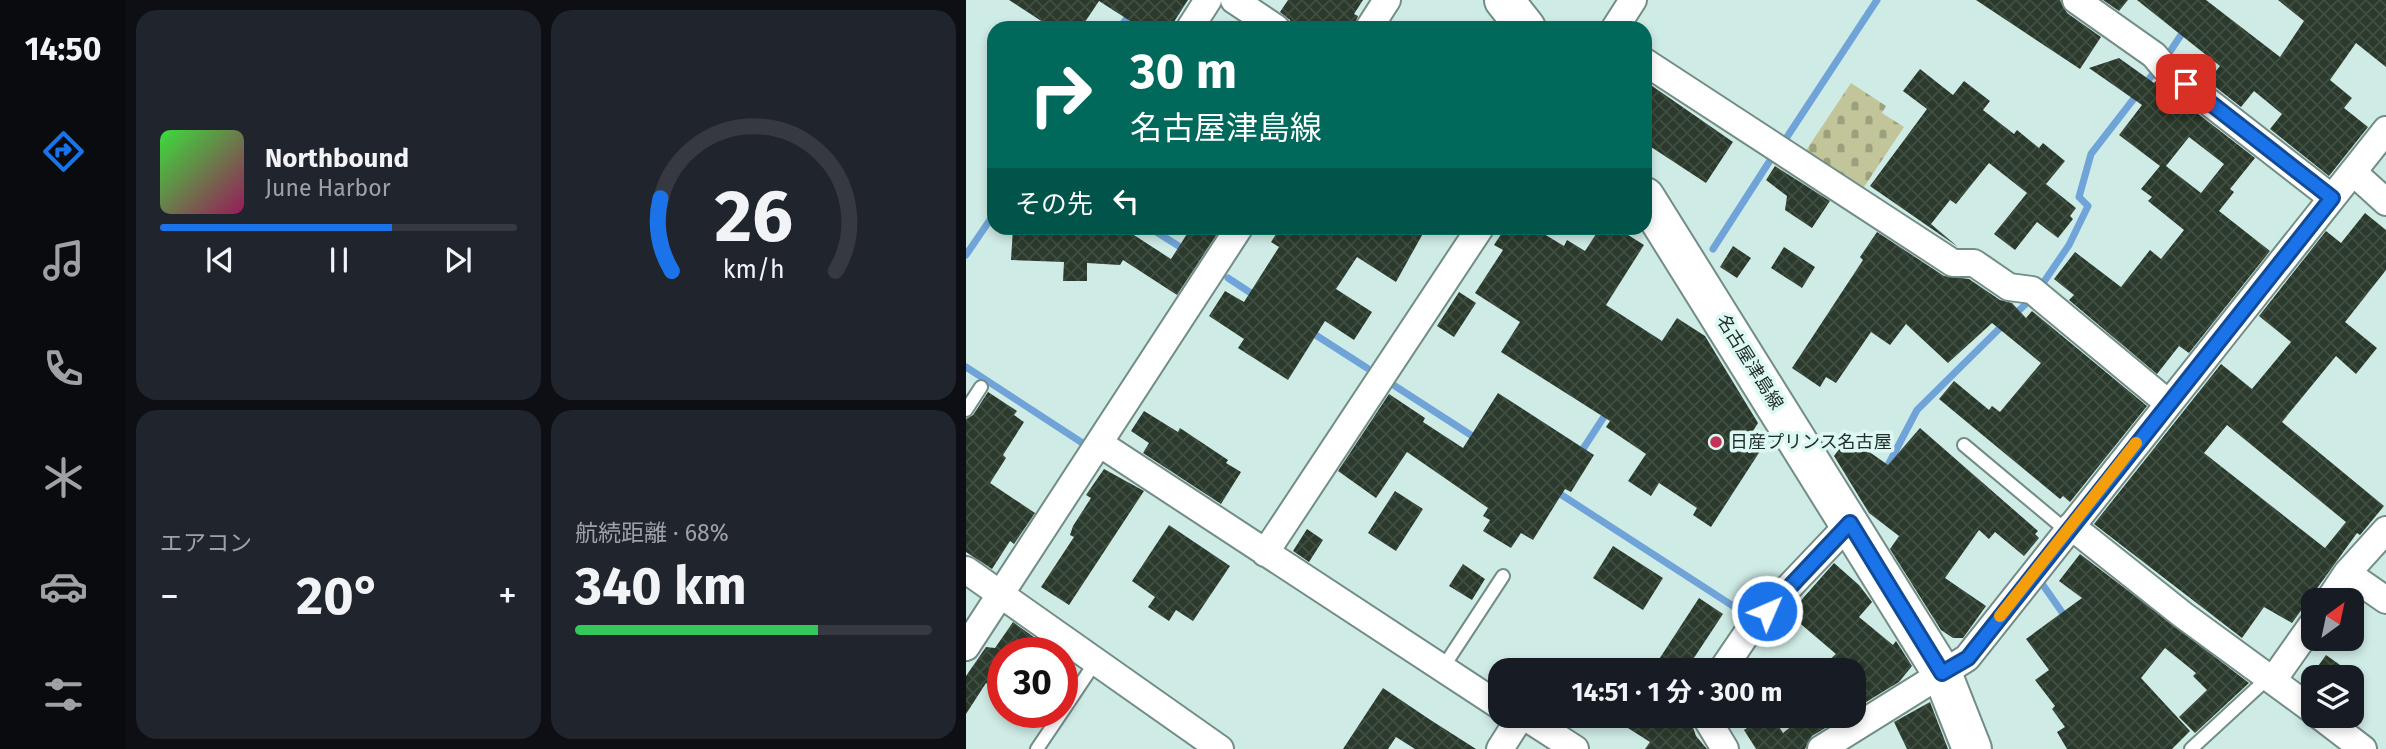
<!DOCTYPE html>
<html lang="ja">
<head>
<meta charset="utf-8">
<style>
	body { margin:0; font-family:"Fira Sans","Noto Sans JP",sans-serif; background:#20242c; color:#f1f3f6; height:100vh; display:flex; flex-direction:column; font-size:26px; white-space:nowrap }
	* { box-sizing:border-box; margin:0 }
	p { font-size:23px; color:#9ea1a6 }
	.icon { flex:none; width:38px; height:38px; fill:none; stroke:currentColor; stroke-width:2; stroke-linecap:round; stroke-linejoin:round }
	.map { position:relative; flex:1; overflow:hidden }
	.panel { display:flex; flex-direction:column; gap:10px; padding:10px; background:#0d0f14; width:840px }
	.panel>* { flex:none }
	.guide { position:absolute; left:21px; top:21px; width:665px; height:214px; border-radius:21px; box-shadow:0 4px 10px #0003; background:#00695c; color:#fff; overflow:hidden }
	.needle { width:46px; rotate:33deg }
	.tools { position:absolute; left:1335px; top:588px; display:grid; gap:14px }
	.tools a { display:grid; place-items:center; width:63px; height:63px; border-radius:14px; background:#171b24; box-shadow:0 4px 10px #0003; font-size:35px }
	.speed { position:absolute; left:21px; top:637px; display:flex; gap:14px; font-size:35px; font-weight:700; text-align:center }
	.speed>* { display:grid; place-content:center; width:91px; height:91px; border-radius:50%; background:#171b24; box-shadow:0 4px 10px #0003; line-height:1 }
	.speed .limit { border:10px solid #d22; background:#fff; color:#111 }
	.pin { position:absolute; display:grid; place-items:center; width:60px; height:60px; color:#fff; margin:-30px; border-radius:14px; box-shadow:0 4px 10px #0006 }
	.me { position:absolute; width:77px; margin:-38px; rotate:45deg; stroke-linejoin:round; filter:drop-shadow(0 0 5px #0008) }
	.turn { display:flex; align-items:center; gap:24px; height:147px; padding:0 28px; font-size:32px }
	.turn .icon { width:91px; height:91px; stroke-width:2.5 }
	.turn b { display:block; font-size:49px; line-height:60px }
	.then { display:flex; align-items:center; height:66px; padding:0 28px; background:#0003; gap:14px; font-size:26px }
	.big { font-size:52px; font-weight:700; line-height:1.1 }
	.panel .card { flex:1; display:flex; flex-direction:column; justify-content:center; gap:10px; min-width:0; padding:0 24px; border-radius:21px; background:#20242c }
	.panel .dial { align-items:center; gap:0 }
	.dial svg { height:182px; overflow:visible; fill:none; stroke:#363941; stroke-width:7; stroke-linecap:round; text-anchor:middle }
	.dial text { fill:#f1f3f6; stroke:none }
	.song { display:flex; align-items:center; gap:21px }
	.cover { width:84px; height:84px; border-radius:10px; background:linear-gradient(135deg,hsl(120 70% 55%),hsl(330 70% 35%)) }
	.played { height:7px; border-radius:4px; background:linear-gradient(90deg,#1a73e8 65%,#363941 65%) }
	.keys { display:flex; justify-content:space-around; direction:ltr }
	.heat { display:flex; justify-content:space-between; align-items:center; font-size:38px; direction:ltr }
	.charge { height:10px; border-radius:5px; background:linear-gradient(90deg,#34c759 68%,#363941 0) }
	.panel .tiles { flex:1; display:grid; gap:10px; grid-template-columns:repeat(2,1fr) }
	.trip { position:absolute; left:522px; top:658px; width:378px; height:70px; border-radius:21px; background:#171b24; box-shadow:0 4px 10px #0003; font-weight:700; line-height:70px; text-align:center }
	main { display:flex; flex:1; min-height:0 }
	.menu { display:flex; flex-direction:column; width:126px; justify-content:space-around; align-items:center; background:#090b0e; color:#9ea1a6 }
	.menu .icon { width:49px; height:49px }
	.menu .active { color:#1a73e8 }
	.menu b { font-size:32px; color:#f1f3f6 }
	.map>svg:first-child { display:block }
</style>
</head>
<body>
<main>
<nav class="menu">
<b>14:50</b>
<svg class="icon active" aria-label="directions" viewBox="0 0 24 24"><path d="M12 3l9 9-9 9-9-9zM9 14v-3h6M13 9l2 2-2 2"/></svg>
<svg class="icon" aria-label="music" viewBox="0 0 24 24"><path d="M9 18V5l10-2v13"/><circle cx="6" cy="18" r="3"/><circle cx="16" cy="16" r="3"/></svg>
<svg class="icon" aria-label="phone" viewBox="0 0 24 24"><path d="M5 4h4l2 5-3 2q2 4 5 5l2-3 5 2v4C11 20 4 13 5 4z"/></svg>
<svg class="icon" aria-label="climate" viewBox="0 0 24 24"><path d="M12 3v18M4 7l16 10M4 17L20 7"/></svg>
<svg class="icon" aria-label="car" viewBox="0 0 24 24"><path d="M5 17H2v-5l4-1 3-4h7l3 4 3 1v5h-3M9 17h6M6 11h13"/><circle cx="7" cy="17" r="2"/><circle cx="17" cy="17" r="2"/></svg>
<svg class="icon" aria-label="filters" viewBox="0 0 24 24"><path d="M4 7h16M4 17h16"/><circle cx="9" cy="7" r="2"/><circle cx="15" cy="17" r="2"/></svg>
</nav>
<section class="panel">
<div class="tiles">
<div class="card">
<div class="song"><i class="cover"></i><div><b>Northbound</b><p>June Harbor</p></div></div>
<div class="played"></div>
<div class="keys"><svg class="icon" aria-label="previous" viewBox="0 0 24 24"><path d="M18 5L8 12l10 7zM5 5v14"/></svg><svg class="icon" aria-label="pause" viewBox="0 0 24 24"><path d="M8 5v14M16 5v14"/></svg><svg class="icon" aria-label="next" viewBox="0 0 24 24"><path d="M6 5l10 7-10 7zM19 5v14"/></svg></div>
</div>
<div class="card dial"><svg viewBox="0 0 100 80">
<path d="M14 69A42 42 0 1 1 86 69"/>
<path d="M14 69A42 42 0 0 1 9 37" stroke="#1a73e8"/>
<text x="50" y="56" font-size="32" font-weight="700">26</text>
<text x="50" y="72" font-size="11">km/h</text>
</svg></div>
<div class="card"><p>エアコン</p>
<div class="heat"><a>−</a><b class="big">20°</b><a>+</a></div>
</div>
<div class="card"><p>航続距離 · 68%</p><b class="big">340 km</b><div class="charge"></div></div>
</div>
</section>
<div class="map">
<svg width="1420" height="749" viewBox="0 0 1420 749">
	<defs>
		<pattern id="cemetery-stones" width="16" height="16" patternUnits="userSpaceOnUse" patternTransform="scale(1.75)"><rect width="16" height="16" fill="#c1c599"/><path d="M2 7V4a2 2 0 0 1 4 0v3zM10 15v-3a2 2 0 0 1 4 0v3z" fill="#9ca07d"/></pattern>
		<pattern id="building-cross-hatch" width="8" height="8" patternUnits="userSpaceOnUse" patternTransform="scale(1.75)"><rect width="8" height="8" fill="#2b3a2c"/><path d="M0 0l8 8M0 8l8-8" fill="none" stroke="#414e42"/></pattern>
	</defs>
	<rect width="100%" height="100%" fill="#cfebe5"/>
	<path fill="url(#cemetery-stones)" d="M885 83 920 106 916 113 938 127 896 190 839 152Z"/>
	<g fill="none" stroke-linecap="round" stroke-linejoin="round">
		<path stroke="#70a4d8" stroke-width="7" d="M154 28 173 0
			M1201 56 1219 29
			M821 137 911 0
			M184 228 219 250
			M747 249 805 159
			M0 255 28 214
			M262 278 291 297
			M1073 289 1103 245 1122 206 1113 197 1125 154 1190 70
			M1047 316 1064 300
			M345 332 401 368
			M0 367 118 444
			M429 386 511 439
			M613 455 643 409
			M919 471 951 410 1038 324
			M588 490 784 617
			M1077 585 1100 618"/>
	</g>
	<path fill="url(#building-cross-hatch)" fill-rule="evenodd" d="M43 0H222L204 28H175L133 1 115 28H86Z
		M322 0H397L388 14 392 16 387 28H326L324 20 314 12Z
		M1010 0H1094L1101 13 1135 37 1114 69Z
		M1137 0H1162L1153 11Z
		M1171 0H1240L1314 57 1338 21 1312 0H1420V67L1390 43 1364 80 1386 98 1378 108 1402 127 1363 176 1304 129 1316 114 1288 91 1275 107 1242 81 1254 66Z
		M1153 58 1188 83 1190 81 1289 158 1264 189 1268 192 1253 211 1304 251 1223 353 1213 346 1191 374 1103 300 1108 295 1088 279 1109 252 1155 287 1184 250 1195 259 1218 230 1182 201 1186 197 1175 189 1194 166 1153 135 1176 105 1123 68ZM1223 137 1258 164 1235 193 1200 166Z
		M954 69 987 95 998 81 1024 101 1017 110 1048 134 1051 130 1073 148 1077 143 1099 161 1080 184 1110 208 1104 216 1107 219 1092 238 1071 222 1049 250 1028 234 1061 193 1023 163 990 204 984 200 965 224 992 247 904 186 961 109 937 91Z
		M679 81 767 142 740 183 679 143Z
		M809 166 864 201 846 228 819 210 821 196 800 180Z
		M1399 213 1420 230V270L1379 322 1411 348 1390 374 1370 356 1316 422 1418 506 1394 535 1391 533 1326 623 1298 607 1276 638 1128 524 1255 364 1286 389 1325 342 1293 316 1360 231 1375 243ZM1261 425 1380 522 1359 548 1238 453Z
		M47 228H157L205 259 221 234 212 228H255L211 295 157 260 154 265 121 263V281H97L98 262 45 260Z
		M314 228H460L430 282 391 257 370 289 406 312 388 340 359 321 322 380 272 348 278 339 243 316 259 291 278 302 313 247 305 242Z
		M539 228H568L598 246 601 240 619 251 634 228H651L678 245 640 305 696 341 711 318 739 336 792 423 784 436 798 445 745 527 727 515 731 508 693 483 685 496 662 481 680 454 640 427 644 421 535 352 554 322 509 293 537 250 528 245Z
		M911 232 978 276 1003 279 1034 300 1046 303 1060 318 1066 311 1181 406 1104 502 1097 496 1094 499 973 399 988 381 1023 410 1026 406 1034 412 1075 363 1026 323 982 363 940 324 924 345 905 332 870 383 860 377 854 387 826 368 897 260 894 257Z
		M767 246 785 258 771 278 754 267Z
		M818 247 849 267 836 288 805 268Z
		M493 292 510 303 488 337 471 326Z
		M22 392 51 411 48 415 58 422 37 455 40 458 24 483 69 513 48 544 44 541 26 569 0 552V419L7 415Z
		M532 393 628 455 605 492 599 489 567 540 555 533 545 548 517 531 524 520 517 516 522 508 441 452 410 498 372 471 423 394 459 418 457 422 497 448Z
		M178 411 212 432 214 428 262 460 260 463 275 472 255 504 177 453 183 443 165 431Z
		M954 428 1072 531 1069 534 1073 538 1058 556 1029 532 1023 539 1013 530 979 578 1020 606 997 638H987L975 630 924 549 933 536 903 513 868 456 882 437 922 465Z
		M138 469 178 491 103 605 75 587 108 537 104 535 107 526 125 498 120 495Z
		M429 491 457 509 430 551 402 533Z
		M203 525 264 566 227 621 210 610 203 621 182 607 189 597 166 581Z
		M341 529 357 540 343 562 327 551Z
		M647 546 697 578 677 610 627 578Z
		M1114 554 1283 683 1229 733 1213 717 1241 690 1227 676 1230 673 1199 648 1175 678 1224 731 1206 749H1101L1091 732 1099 727 1086 709 1089 706 1069 680 1083 670 1060 639 1116 598 1093 581Z
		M868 563 893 585 906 602 893 617 927 645 930 641 946 666 933 682 887 710V670H852L870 654 823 614Z
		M497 564 519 579 506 600 483 586Z
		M733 598 757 614 720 670H686Z
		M47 622 90 653H35L37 694 20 683 0 714V676L20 647 29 648Z
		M1360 655 1391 677H1344Z
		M417 688 463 719 510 749H449L430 737 422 749H377Z
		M964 702 982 749H941L928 722Z
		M643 716H723L730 736 741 749H679L684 742Z
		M801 716H806L817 733 839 716H879L846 736 839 749H790L778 730Z"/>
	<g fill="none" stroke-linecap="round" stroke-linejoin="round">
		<g stroke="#728c86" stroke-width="16">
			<path id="lane" d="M0 410 15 387
				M998 445 1101 531
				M476 669 537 576
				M96 712 130 661
				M71 749 96 712
				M1225 749 1303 677"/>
		</g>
		<g stroke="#728c86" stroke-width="30">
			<path id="street" d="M268 0 310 28
				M1110 0 1188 55 1199 68 1366 198
				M224 28 242 0
				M403 28 421 0
				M649 28 667 0
				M679 62 987 263H1008L1043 287 1066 290 1202 403
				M1387 172 1420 202
				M133 443 534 706
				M1105 526 1217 615 1348 711
				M299 553 514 228
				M0 570 254 749
				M1381 573 1420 600
				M1363 600 1381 573 1420 530
				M0 647 273 228
				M756 670 786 626 884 523
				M1307 680 1348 622
				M548 716 561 718 609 749
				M739 716 759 749
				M1354 716 1397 749
				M534 749 553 719
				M855 749 1001 658 1420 130"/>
		</g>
		<g stroke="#728c86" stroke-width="42">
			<path id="primary" d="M538 0 560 28
				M679 197 976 673 1006 749"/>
		</g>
		<use href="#lane" stroke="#fff" stroke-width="12"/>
		<use href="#street" stroke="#fff" stroke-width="26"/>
		<use href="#primary" stroke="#fff" stroke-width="38"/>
	</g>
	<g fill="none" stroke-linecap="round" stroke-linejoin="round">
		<g stroke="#114b97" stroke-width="18">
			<path id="route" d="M801 611 884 523 976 673 1002 658 1366 198 1220 84"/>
		</g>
		<use href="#route" stroke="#1a73e8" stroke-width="12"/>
		<path stroke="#f59e0b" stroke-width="12" d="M1034 616 1170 443"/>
	</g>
	<circle fill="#c2335a" stroke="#dcf8f2" stroke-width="2.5" cx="750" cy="442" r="7"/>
	<g text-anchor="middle" stroke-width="7" stroke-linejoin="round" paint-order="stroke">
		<g font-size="18" fill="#222d2b" stroke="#dcf8f2">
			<text transform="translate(784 362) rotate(58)" y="6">名古屋津島線</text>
		</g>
		<g font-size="18" fill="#222d2b" stroke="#dcf8f2" text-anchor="start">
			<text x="764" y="448">日産プリンス名古屋</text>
		</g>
	</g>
</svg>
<div class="tools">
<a><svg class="needle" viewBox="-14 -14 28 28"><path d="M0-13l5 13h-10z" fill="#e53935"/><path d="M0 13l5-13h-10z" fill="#9ea1a6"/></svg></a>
<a><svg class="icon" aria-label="layers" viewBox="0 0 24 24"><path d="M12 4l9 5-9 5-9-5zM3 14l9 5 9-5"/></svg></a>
</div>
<div class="speed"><div class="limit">30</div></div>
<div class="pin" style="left:1220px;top:84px;background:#d93025"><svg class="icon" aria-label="arrive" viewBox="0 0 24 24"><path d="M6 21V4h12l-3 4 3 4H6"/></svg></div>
<svg class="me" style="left:801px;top:611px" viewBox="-20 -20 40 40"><circle r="17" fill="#1a73e8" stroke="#fff" stroke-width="3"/><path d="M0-11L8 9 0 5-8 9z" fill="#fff"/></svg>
<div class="trip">14:51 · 1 分 · 300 m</div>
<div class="guide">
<div class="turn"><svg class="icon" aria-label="right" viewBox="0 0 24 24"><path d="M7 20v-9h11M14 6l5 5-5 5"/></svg><div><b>30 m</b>名古屋津島線</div></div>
<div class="then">その先<svg class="icon" aria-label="left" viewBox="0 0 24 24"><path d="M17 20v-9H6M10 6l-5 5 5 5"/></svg></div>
</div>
</div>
</main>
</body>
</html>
